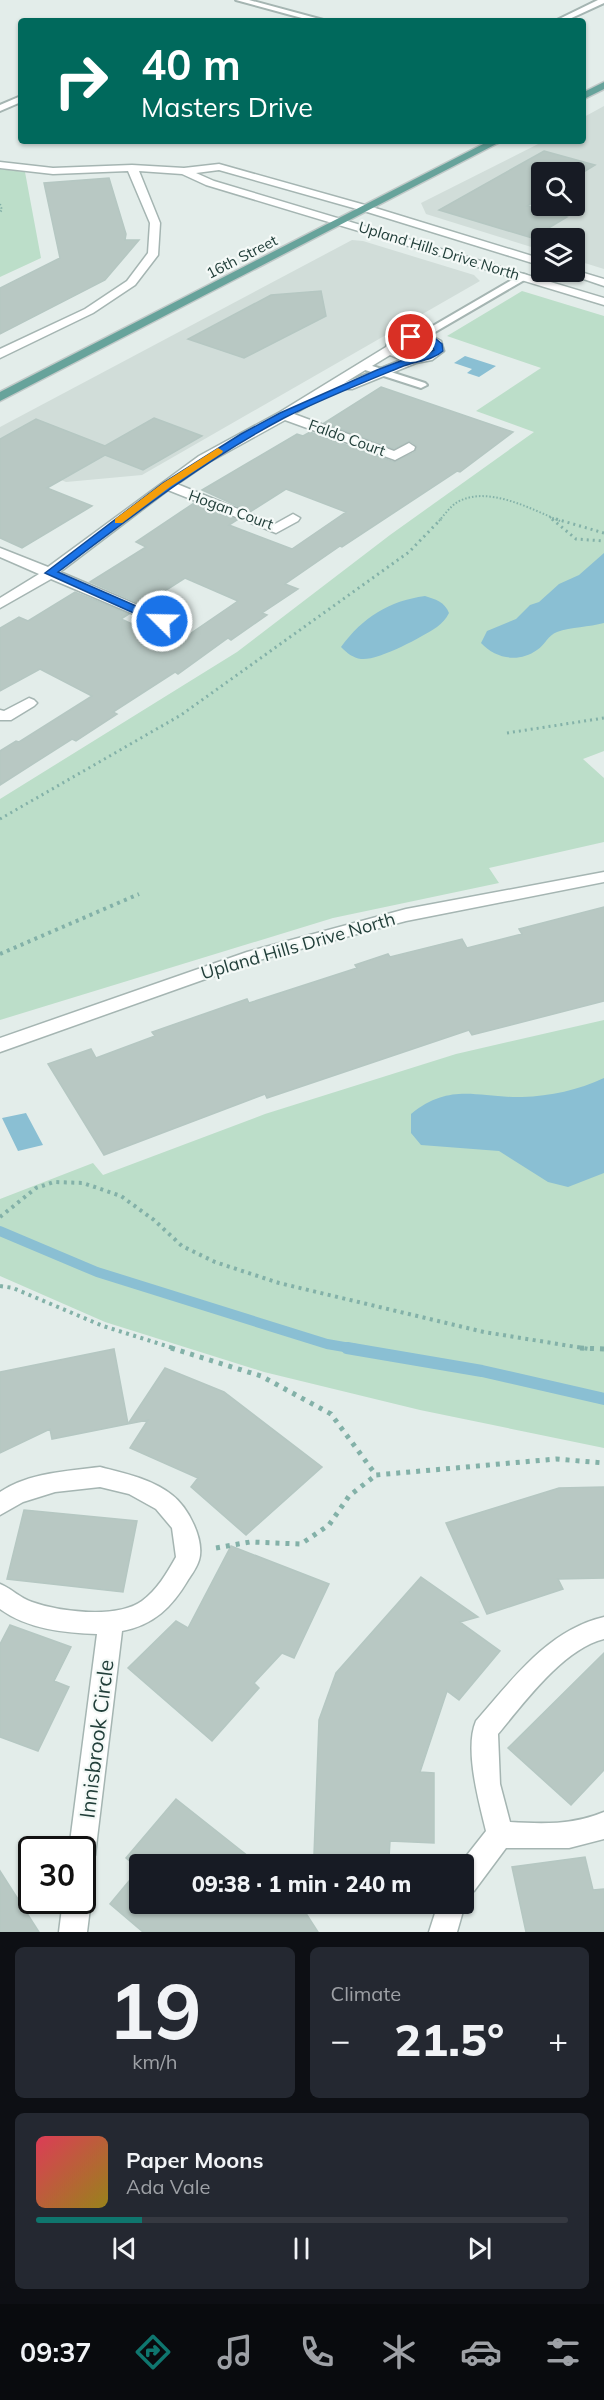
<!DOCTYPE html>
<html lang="en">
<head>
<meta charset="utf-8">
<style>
	body { margin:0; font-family:Mulish,sans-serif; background:#242831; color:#f1f3f6; height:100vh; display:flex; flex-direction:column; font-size:22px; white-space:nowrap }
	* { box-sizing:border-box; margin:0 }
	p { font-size:20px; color:#9ea1a6 }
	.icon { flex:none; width:33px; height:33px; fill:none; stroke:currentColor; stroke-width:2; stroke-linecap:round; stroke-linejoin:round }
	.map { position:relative; height:1932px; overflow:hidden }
	.details { display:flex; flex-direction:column; gap:15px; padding:15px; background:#0d0f14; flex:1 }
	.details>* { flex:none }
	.guide { position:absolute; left:18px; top:18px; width:568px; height:126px; border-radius:6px; box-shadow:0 2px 4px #0004; background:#00695c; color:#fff; overflow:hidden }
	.controls { position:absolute; left:531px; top:162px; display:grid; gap:12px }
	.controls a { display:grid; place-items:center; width:54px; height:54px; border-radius:6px; background:#171b24; box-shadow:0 2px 4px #0004; font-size:30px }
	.speed { position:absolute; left:18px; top:1836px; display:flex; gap:12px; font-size:30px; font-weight:700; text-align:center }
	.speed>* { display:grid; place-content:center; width:78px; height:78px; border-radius:50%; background:#171b24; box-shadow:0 2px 4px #0004; line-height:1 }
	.speed .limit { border:3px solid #111; border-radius:9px; background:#fff; color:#111 }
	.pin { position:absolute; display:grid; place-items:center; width:51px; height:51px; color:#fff; margin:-26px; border:3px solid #fff; border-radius:50%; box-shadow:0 2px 6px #0007 }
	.me { position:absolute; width:66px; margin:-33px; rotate:293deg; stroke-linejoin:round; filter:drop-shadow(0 0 4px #0008) }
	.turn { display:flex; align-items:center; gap:21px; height:126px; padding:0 24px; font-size:27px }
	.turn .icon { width:78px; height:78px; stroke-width:2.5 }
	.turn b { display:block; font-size:42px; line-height:51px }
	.big { font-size:45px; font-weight:800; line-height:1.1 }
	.details .tile { flex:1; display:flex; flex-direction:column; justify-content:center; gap:9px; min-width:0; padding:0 21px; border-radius:9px; background:#242831 }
	.details .dial { align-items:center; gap:0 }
	.dial b { font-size:78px; line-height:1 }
	.song { display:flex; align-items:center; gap:18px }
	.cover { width:72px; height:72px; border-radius:9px; background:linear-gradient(135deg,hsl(350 70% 55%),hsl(50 70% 35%)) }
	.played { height:6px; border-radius:3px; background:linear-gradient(90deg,#0f766e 20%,#363941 20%) }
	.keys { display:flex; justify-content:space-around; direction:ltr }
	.heat { display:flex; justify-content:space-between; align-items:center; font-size:33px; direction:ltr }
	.details .tiles { flex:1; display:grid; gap:15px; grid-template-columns:1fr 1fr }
	.tile:last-child { grid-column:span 2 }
	.trip { position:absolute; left:129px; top:1854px; width:345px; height:60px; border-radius:6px; background:#171b24; box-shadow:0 2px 4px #0004; font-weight:800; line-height:60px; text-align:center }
	.dock { display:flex; height:96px; justify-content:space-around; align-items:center; background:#090b0e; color:#9ea1a6 }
	.dock .icon { width:42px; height:42px }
	.dock .active { color:#0f766e }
	.dock b { font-size:27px; color:#f1f3f6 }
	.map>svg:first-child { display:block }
</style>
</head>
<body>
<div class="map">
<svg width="604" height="1932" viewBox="0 0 604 1932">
	<rect width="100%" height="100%" fill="#e3edea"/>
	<path fill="#d1ddd9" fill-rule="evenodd" d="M604 106V269L575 260 574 238H542L541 250 426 214 421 203 544 141H584V117ZM542 172H574V206H542Z
		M352 240 363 241 474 275 480 281 142 475 66 482 0 455V427Z"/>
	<path fill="#bcdec9" d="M0 169 25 172 41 258 0 277Z
		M522 291 604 316V751L583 759 604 778V842L489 868 499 883 333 918 0 1020V799L237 652 390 535 534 432 476 411 541 368 447 336Z
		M604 1020V1448L420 1410 264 1372 105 1322 0 1276V1199L93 1163 103 1175 265 1114 456 1054Z"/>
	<path fill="#8abfd3" d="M465 356 496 366 479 377 467 373 472 369 454 363Z
		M604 553V623C589 627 571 627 557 632 548 635 545 645 537 650 519 663 496 659 481 643L487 631 516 619 530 605 539 602 559 584 579 575Z
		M425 596C435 599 445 602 449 613 446 619 442 623 437 627 422 637 378 661 361 659 353 658 347 653 341 647 363 617 389 601 425 596Z
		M604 1078V1173L568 1187 548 1182 499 1151 421 1145 411 1133V1114C451 1082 477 1098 522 1097 551 1096 578 1090 604 1078Z
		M26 1113 43 1145 18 1151 2 1118Z"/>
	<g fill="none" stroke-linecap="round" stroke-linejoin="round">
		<path stroke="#8abfd3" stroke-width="10" d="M0 1231 97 1272 327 1344 356 1349"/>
		<path stroke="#8abfd3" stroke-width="12" d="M347 1348 482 1371 604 1399"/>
	</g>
	<path fill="#b8c8c3" stroke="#b5c7c2" stroke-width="1.5" d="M544 151 595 165 574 178V172H542V197L527 206 567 217 532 238 439 210Z
		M109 178 126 234 125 240H139L105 280 0 334V288L60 258 44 183Z
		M321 291 326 316 244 358 188 339 271 295Z
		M381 387 513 432 460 472 457 471 342 547 340 546 285 584 298 589 262 613 267 615 231 640 228 638 178 674 175 672 113 712 117 714 76 741 72 739 0 785V751L16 741 19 742 92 696 40 669 0 691V628L19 617 28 621 75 592 129 614 121 619 174 643 178 642 238 601 185 578 143 605 90 582 146 547 136 542 194 503 237 520 229 525 292 549 346 512 286 489 250 512 202 490 297 434 303 436 310 432 394 462 415 452 417 446 410 441 394 449 324 423Z
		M154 418 202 436 143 470 105 455 47 488 92 506 22 548 0 538V439L36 419 105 446Z
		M604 907V1001L472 1035 469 1030 267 1098 265 1094 104 1155 48 1064 91 1049 96 1058 155 1036 152 1032 247 999 249 1003 357 968 355 965 388 954 390 957 462 939 467 948 522 934 519 929Z
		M114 1349 128 1424 52 1439 50 1429 0 1453V1372Z
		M165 1368 224 1392 322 1467 246 1535 191 1487 198 1478 130 1448 148 1420 128 1424Z
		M604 1487V1578L558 1579 563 1589 487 1614 446 1523 559 1488Z
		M24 1510 137 1521 123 1592 7 1579Z
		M231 1546 329 1584 294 1658 282 1653 254 1683 259 1688 212 1741 128 1668 176 1621 188 1628Z
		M421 1577 478 1617 460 1622 500 1651 459 1700 447 1691 420 1772 434 1773V1843L390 1841 389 1858 314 1855 319 1720 336 1673Z
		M10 1625 71 1647 54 1681 69 1687 38 1751 0 1737V1644Z
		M604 1653V1770L571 1805 508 1748Z
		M176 1799 258 1864H140V1904H300L318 1932H143L110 1904 139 1869 126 1858Z
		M585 1857 593 1890 604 1889V1932H526L512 1867Z
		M0 1871 39 1932H0Z"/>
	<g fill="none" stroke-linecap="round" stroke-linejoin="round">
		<g stroke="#a5b5b2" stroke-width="4">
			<path id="service" d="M236 0H249L327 21H313Z
				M598 0H604V3L565 21H555Z
				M21 96V102L0 111V105Z
				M522 274 526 275V279L423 339 419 340 414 337Z
				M363 363 425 383 427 385 421 388 359 368 357 366Z"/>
		</g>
		<g stroke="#a5b5b2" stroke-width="3">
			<path id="minor" d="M0 162 53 168 132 165 184 168 219 164 372 207 542 259V266L364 211 219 170 196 173 214 181 604 298V305L206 185 182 174 139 171 160 223 158 255 135 285 93 313 0 358V349L85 309 127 281 148 253 150 223 128 171 53 174 0 168Z
				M574 270 604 279V286L563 272Z
				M411 333 430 335 441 341 444 351 432 360 416 363 352 389H344V384L294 414 394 451 409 443 415 447 414 450 395 460 285 420 209 462 177 484 275 524 293 514 300 518 298 521 276 533 168 490 60 572 161 615 175 606H185L187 609C180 617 168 627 157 624L51 579 0 608V598L39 574 0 557V548L48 567 199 456 280 412 386 347 389 339ZM411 341H423L431 346 432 350C420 357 408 357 397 348L398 344ZM390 355 401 360 344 383Z
				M29 698 34 700 37 703 34 706 11 720H0V710L4 711Z
				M604 872V882L406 921 259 960 0 1052V1038L247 952 406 909Z
				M100 1467C124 1473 152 1479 172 1495 188 1507 205 1540 199 1560 197 1567 192 1574 188 1580 172 1607 154 1625 122 1631L95 1855 91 1864 82 1868V1850H69L97 1634C65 1633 27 1629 0 1609V1584C12 1589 20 1598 32 1602 60 1612 117 1619 142 1601 157 1590 167 1573 176 1557L172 1528 156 1509 129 1494 100 1487 55 1492 23 1502 0 1515V1492C28 1473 67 1471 100 1467Z
				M604 1617V1639C563 1649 524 1703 498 1734L500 1784 510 1822C543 1824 573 1825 604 1812V1839L569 1848H506L474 1891 464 1894V1864H460L486 1831C479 1802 464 1749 476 1721 512 1680 548 1630 604 1617Z
				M82 1889 87 1890 91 1900 87 1932H59L63 1900H82Z
				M464 1901 465 1904 457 1932H429L438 1904H464Z"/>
		</g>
		<g stroke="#c1c9c8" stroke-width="3">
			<path id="primary" d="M604 82V89L584 99V92Z
				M489 141H502L0 401V392Z"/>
		</g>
		<path stroke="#83b1a8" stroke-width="2" stroke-dasharray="1.5 2" stroke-linecap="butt" d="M0 204 2 210 0 212
			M550 517 554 521
			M439 521C444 515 450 507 456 503 486 484 531 509 560 521"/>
		<path stroke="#83b1a8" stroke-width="3" stroke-dasharray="2 4" stroke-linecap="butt" d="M552 519 576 539 604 541
			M556 519 604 533
			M507 733 604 718
			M0 819 181 715 409 552 441 519"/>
		<path stroke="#83b1a8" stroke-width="4" stroke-dasharray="3 4.5" stroke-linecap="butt" d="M0 954 139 894
			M0 1217 36 1188 54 1182 83 1183 121 1196 154 1220 182 1246 215 1262 279 1283 484 1332 589 1349
			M0 1286 13 1288 103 1326 176 1349"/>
		<path stroke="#83b1a8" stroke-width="5" stroke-dasharray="4 6" stroke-linecap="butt" d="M171 1348 261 1376 331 1414 376 1475 556 1459 604 1463
			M580 1348 604 1349
			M216 1548 250 1542 301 1544 329 1525 349 1496 376 1475"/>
		<use href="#service" fill="#fff" fill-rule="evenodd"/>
		<use href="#minor" fill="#fff" fill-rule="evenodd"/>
		<use href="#primary" fill="#67a39b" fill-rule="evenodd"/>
	</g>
	<path fill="#1a73e8" stroke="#114b97" stroke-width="1.5" d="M411 334 436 339 442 344 443 351C432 361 415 361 401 367 362 383 322 399 284 418 203 461 131 517 58 572L166 619V624H158L45 573 163 483 241 434 280 413 377 370 411 357 427 354 434 350 430 343 408 339 407 337Z"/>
	<path fill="#f59e0b" d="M218 448 223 451 222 453 170 487 122 523H115V519L163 483Z"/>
	<g text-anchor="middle" stroke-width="4.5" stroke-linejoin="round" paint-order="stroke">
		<g font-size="15" fill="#223f3a" stroke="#f4f9f7">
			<text transform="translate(439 251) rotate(17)" y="5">Upland Hills Drive North</text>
			<text transform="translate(242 257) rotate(-27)" y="5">16th Street</text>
			<text transform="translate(347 438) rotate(20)" y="5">Faldo Court</text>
			<text transform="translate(231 510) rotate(20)" y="5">Hogan Court</text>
		</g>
		<g font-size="18" fill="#223f3a" stroke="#f4f9f7">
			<text transform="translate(298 946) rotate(-16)" y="6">Upland Hills Drive North</text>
		</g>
		<g font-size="21" fill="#223f3a" stroke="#f4f9f7">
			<text transform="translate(97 1739) rotate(-83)" y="7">Innisbrook Circle</text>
		</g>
	</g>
</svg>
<div class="controls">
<a><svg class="icon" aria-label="search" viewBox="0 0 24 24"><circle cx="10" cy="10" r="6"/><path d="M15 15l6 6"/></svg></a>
<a><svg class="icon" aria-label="layers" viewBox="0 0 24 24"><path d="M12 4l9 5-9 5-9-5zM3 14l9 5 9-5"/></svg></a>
</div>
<div class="speed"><div class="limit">30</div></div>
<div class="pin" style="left:411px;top:337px;background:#d93025"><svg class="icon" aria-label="arrive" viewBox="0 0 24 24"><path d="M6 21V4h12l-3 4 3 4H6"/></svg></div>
<svg class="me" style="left:162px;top:621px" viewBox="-20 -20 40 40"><circle r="17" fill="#1a73e8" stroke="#fff" stroke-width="3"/><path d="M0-11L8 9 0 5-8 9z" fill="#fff"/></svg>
<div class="trip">09:38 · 1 min · 240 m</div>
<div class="guide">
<div class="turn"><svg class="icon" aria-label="right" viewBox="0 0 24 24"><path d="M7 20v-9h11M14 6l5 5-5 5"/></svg><div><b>40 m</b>Masters Drive</div></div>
</div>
</div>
<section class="details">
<div class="tiles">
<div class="tile dial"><b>19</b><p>km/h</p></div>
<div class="tile"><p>Climate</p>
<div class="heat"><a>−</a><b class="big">21.5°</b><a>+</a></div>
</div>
<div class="tile">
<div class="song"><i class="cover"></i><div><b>Paper Moons</b><p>Ada Vale</p></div></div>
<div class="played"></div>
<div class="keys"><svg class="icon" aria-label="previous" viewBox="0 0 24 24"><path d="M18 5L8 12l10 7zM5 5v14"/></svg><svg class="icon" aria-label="pause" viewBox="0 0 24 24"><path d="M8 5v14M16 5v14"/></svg><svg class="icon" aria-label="next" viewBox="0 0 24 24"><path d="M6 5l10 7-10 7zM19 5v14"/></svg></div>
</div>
</div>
</section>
<nav class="dock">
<b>09:37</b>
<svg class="icon active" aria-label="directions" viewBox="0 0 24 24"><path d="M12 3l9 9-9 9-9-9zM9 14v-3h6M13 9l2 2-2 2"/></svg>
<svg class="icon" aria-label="music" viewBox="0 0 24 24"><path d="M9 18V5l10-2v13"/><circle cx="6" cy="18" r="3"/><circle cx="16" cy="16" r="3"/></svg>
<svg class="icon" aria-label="phone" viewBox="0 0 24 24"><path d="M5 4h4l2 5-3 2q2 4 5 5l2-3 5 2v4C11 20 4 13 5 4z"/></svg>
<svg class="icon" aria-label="climate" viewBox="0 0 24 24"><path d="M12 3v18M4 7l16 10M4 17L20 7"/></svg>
<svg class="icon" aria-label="car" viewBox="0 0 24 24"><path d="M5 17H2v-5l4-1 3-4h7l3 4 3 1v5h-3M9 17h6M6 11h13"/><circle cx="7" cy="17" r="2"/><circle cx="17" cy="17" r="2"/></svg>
<svg class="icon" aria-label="filters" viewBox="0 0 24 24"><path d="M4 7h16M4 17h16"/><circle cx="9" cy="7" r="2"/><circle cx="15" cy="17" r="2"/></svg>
</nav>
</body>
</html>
